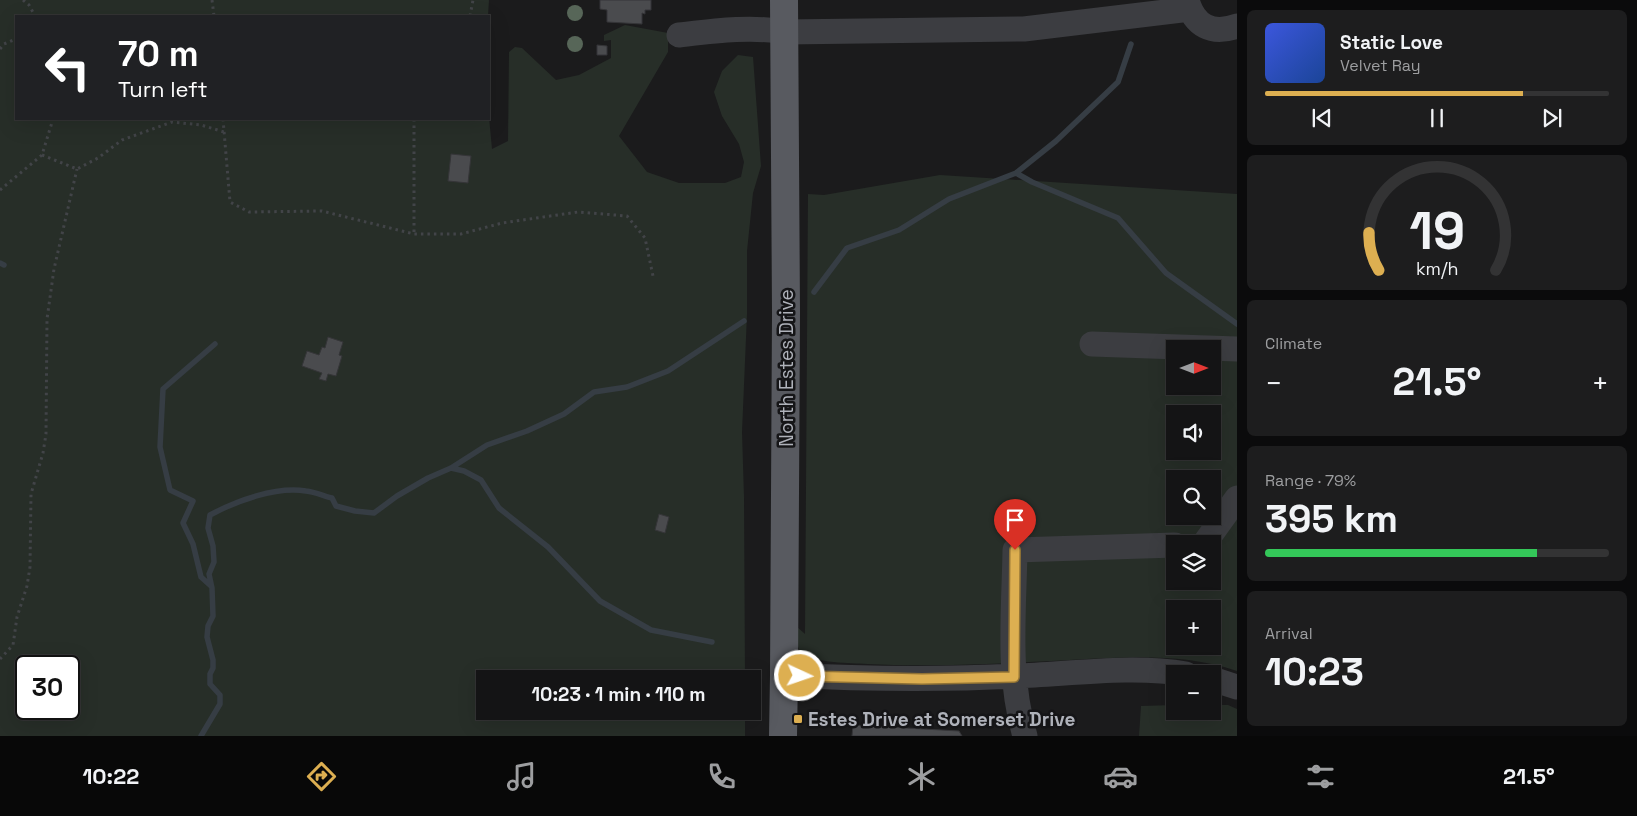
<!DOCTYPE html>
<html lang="en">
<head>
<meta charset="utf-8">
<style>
	body { margin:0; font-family:"Space Grotesk",sans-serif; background:#1d1d1e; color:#f1f3f6; height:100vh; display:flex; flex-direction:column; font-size:19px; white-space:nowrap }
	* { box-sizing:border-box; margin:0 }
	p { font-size:16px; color:#9d9ea0 }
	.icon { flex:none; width:28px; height:28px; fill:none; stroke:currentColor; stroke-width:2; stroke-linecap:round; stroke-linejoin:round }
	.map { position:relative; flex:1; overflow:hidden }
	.side { display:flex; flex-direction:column; gap:10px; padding:10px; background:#0b0b0c; width:400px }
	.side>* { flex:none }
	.banner { position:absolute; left:15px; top:15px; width:475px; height:105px; border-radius:0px; box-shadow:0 5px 20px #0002,0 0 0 1px #333334; background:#202124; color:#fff; overflow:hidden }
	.needle { width:32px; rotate:90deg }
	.tools { position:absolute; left:1166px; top:340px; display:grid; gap:10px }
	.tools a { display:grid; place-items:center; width:55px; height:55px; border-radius:0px; background:#141415; box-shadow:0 5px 20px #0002,0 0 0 1px #333334; font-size:25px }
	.speed { position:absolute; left:15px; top:655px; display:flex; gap:10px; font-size:25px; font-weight:700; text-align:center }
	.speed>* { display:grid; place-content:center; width:65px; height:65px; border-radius:50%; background:#141415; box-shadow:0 5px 20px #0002,0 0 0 1px #333334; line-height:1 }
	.speed .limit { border:2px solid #111; border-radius:8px; background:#fff; color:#111 }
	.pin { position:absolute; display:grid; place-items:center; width:42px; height:42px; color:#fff; margin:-51px -21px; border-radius:50% 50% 50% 0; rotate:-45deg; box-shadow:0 0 5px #0007 }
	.pin .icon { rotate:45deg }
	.me { position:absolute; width:55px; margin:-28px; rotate:93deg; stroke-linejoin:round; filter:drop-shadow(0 0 4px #0008) }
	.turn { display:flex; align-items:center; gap:18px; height:105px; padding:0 20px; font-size:22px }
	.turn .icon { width:65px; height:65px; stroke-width:2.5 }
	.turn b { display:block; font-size:35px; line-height:42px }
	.big { font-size:38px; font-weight:700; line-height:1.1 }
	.side .card { flex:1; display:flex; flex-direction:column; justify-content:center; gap:8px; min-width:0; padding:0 18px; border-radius:8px; background:#1d1d1e }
	.side .dial { align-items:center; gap:0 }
	.dial svg { height:130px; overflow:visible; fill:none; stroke:#333334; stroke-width:7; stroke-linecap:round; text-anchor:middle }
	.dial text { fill:#f1f3f6; stroke:none }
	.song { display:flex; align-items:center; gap:15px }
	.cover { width:60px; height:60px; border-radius:8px; background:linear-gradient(135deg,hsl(230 70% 55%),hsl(220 70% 35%)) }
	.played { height:5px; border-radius:2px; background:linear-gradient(90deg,#ddaf51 75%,#333334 75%) }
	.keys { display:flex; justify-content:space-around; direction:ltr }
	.heat { display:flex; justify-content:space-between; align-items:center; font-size:28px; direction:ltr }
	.charge { height:8px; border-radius:4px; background:linear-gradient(90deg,#34c759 79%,#333334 0) }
	.trip { position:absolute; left:476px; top:670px; width:285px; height:50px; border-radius:0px; background:#141415; box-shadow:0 5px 20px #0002,0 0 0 1px #333334; font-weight:700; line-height:50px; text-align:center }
	.tabs { display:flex; height:80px; justify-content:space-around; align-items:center; background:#080808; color:#9d9ea0 }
	.tabs .icon { width:35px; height:35px }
	.tabs .on { color:#ddaf51 }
	.tabs b { font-size:22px; color:#f1f3f6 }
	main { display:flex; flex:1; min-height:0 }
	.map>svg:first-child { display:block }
</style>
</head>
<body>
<main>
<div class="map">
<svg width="1237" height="736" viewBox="0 0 1237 736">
	<rect width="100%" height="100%" fill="#1b1b1c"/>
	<path fill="#272e28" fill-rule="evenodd" d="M0 0H489L488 16H16V119H489V117L492 149 508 141 509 52 515 47 522 48 556 80 579 75 611 58V40L604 41V35L625 25 668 33V52L619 136 647 172 679 183H725L741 177 744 162 739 144 722 116 714 92 722 71 738 55 753 57 761 166 753 193 747 251V314L742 432 744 497 745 679H485V711H745V736H0ZM26 666H69V709H26Z
		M940 175 1237 194V671C1178 651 1114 658 1052 661 991 664 928 667 867 664 851 663 815 663 803 654 795 648 797 635 796 626L805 634 808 194 824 195ZM1175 349H1212V386H1175ZM1175 414H1212V451H1175ZM1175 479H1212V516H1175ZM1175 544H1212V581H1175ZM1175 609H1212V646H1175Z
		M1175 705V711H1212L1213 705H1228L1237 709V736H1139L1141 706Z"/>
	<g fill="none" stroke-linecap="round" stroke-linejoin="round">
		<path stroke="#363d44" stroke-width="5.5" d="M1016 173 1032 182 1118 218 1166 273 1237 324
			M0 263 4 265
			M814 292 847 248 899 230 949 199 1016 173 1056 141 1118 82 1131 44
			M451 468 464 471 481 480 499 508 548 547 600 601 651 630 712 642
			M211 586 201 577 193 544 183 523 193 501 170 490 160 447 163 389 215 344
			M201 736 220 704V695L210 684V674L213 668V660L207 637 208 626 213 616 212 588 209 574 214 562 213 546 208 528 210 515C236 501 276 486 306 491 315 492 324 496 332 498L336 506 355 511 374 513 397 496 428 478 451 468 487 445 527 431 564 414 594 392 627 387 668 371 744 321"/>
	</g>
	<path fill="#4a4b4e" stroke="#353538" d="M600 0H651V10H645V14L642 13V24L607 22V10L600 9Z
		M597 45 607 46V55H597Z
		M451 154 471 156 468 183 448 181Z
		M328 337 343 342 339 355 342 356 336 376 328 374 326 381 319 379 322 373 302 366 307 351 319 355 322 347 325 348Z
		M659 514 669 517 665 533 655 530Z
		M853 725 959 731 962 736H852Z"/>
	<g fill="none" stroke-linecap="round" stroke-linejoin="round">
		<path stroke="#424448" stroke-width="3" stroke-dasharray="2.5 4" stroke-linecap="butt" d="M23 0 29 5 35 16
			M212 0 214 16
			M470 16 473 0
			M0 49 4 44 16 39
			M223 119 230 202 249 212 322 211 414 234H461L502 223 578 212 627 216 645 238 653 276
			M414 119V234
			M42 155 77 169 98 158 122 140 172 122 201 125 224 132
			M0 190 42 155 53 119
			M0 659 13 645 17 617 27 586 30 567 31 494 43 453 46 434 47 319 54 269 77 169"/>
		<path stroke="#3c3d41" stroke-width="25" d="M1187 0C1194 26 1212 35 1237 26
			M679 35C714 31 750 26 785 32L1024 29 1190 9
			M1092 344 1237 349
			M1204 544 1237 498
			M784 675C862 679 939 680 1016 676 1070 674 1133 665 1186 674
			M1212 679 1237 687
			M1025 736C1007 676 1014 612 1015 550L1175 545"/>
		<path stroke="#585a60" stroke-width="28" d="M783 736 784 675 786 313 784 0"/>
	</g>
	<g fill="#576658">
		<circle cx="575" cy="13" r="8"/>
		<circle cx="575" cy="44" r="8"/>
	</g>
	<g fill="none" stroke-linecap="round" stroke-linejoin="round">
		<g stroke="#907235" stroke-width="12">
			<path id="route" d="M800 676 922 679 1014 677 1015 550"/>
		</g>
		<use href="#route" stroke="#ddaf51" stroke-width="9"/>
	</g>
	<rect fill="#ddaf51" stroke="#151517" stroke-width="2" x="793" y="714" width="10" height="10" rx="2.5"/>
	<g text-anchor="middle" stroke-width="5" stroke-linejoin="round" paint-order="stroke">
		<g font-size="19" fill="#afb2ba" stroke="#151517">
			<text transform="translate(786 368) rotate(-90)" y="7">North Estes Drive</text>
		</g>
		<g font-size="19" font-weight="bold" fill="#afb2ba" stroke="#151517" text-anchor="start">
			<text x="808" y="726">Estes Drive at Somerset Drive</text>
		</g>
	</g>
</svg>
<div class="tools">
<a><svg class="needle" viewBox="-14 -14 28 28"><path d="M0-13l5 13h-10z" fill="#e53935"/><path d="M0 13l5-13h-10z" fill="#9d9ea0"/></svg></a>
<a><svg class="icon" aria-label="sound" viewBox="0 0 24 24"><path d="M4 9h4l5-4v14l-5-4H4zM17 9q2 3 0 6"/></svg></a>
<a><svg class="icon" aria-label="search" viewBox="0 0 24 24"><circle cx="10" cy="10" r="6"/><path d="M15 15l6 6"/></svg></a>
<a><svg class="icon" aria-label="layers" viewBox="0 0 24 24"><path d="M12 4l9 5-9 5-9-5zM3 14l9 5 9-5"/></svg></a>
<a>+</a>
<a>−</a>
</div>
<div class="speed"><div class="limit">30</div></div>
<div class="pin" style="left:1015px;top:550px;background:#d93025"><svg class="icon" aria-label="arrive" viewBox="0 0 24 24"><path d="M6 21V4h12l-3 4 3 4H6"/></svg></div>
<svg class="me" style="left:800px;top:676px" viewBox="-20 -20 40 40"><circle r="17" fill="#ddaf51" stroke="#fff" stroke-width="3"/><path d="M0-11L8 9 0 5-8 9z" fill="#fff"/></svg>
<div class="trip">10:23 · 1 min · 110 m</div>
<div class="banner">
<div class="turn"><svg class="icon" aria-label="left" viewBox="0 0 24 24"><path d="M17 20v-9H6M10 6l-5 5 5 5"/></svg><div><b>70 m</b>Turn left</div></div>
</div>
</div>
<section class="side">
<div class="card">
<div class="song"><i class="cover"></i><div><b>Static Love</b><p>Velvet Ray</p></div></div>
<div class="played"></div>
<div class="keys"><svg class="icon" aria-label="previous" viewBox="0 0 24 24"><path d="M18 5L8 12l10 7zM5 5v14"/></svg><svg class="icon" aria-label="pause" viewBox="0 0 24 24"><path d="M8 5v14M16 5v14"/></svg><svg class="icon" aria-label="next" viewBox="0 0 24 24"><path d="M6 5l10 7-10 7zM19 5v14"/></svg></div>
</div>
<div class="card dial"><svg viewBox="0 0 100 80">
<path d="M14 69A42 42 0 1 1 86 69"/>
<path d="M14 69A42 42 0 0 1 8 46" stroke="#ddaf51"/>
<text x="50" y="56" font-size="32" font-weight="700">19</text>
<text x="50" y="72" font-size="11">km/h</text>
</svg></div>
<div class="card"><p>Climate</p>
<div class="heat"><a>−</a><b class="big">21.5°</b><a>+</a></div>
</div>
<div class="card"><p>Range · 79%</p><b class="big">395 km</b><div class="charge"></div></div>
<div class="card"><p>Arrival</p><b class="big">10:23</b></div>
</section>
</main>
<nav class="tabs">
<b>10:22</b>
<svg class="icon on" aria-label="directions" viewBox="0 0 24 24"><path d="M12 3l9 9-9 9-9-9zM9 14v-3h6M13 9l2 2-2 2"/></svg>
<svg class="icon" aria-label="music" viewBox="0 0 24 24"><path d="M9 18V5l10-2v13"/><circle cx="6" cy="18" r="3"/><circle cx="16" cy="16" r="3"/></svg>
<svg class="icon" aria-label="phone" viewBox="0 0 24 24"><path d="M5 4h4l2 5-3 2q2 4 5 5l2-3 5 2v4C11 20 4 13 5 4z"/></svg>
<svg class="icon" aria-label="climate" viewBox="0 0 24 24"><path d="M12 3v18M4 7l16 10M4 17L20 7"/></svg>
<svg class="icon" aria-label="car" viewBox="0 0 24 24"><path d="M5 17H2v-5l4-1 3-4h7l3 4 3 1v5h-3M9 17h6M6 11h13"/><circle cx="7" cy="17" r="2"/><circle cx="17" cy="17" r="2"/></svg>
<svg class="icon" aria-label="filters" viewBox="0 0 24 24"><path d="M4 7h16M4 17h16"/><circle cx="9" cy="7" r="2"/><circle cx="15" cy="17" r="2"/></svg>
<b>21.5°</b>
</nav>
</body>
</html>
